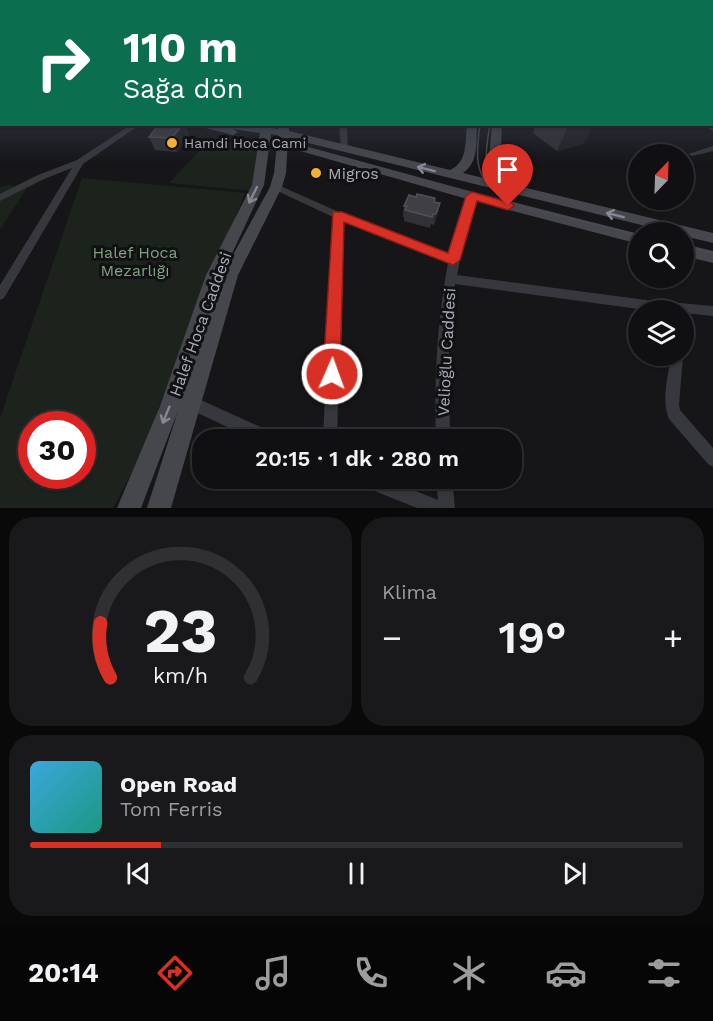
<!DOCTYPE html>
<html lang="tr">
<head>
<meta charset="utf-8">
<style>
	body { margin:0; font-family:"Work Sans",sans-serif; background:#19191b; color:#f1f3f6; height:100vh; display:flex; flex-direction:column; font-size:22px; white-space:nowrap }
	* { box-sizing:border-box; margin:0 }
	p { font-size:20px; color:#9c9d9f }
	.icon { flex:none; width:33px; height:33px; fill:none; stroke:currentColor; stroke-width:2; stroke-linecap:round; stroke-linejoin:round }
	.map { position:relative; height:508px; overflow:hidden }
	.details { display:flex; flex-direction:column; gap:9px; padding:9px; background:#09090a; flex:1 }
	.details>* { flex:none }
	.guide { position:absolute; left:0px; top:0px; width:714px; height:126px; box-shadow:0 2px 4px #0004,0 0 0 2px #303032; background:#0b6e4f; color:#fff; overflow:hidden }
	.needle { width:39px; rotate:23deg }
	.controls { position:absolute; left:628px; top:144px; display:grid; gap:12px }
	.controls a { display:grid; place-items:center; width:66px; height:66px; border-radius:50%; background:#101012; box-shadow:0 2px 4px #0004,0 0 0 2px #303032; font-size:30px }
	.speed { position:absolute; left:18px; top:411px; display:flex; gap:12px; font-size:30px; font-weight:700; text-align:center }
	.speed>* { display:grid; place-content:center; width:78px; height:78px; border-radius:50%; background:#101012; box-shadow:0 2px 4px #0004,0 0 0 2px #303032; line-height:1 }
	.speed .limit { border:9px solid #d22; background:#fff; color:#111 }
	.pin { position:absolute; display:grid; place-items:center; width:51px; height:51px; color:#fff; margin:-62px -26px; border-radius:50% 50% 50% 0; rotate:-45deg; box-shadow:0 0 6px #0007 }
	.pin .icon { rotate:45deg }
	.me { position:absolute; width:66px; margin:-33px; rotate:2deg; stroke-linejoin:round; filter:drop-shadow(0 0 4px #0008) }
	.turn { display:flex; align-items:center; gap:21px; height:126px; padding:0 24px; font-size:27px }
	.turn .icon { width:78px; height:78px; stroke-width:2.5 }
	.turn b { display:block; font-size:42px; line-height:51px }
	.big { font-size:45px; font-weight:600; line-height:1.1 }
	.details .tile { flex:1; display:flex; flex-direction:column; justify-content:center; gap:9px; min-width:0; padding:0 21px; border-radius:24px; background:#19191b }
	.details .dial { align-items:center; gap:0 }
	.dial svg { height:156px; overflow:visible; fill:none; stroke:#303032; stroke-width:7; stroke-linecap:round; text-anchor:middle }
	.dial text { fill:#f1f3f6; stroke:none }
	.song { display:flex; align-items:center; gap:18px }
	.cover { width:72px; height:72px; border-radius:9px; background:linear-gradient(135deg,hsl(200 70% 55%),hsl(170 70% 35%)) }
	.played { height:6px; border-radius:3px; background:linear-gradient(90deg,#d93025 20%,#303032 20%) }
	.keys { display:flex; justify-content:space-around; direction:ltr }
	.heat { display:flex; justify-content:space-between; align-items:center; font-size:33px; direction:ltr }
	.details .tiles { flex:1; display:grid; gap:9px; grid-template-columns:1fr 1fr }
	.tile:last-child { grid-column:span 2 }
	.trip { position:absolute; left:192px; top:429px; width:330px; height:60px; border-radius:24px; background:#101012; box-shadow:0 2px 4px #0004,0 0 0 2px #303032; font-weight:600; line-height:60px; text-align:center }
	.menu { display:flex; height:96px; justify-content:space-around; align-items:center; background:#060607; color:#9c9d9f }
	.menu .icon { width:42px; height:42px }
	.menu .on { color:#d93025 }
	.menu b { font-size:27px; color:#f1f3f6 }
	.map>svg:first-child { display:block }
</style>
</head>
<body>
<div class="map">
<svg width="713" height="508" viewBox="0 0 713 508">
	<rect width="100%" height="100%" fill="#161618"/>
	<path fill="#1c231d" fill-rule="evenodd" d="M212 138 260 150 253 191 169 183Z
		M82 178 245 193 135 467 113 508H0V418ZM32 424H82V476H32Z
		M11 185 26 189 0 230V187Z"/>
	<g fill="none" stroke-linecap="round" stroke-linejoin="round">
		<path fill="#37383d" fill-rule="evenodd" d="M713 105V110H712V105Z
			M132 124H141L83 164 4 298 0 300V285L72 168 44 179 0 201V194L38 175 77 160Z
			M339 124H347L348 150H342L341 148Z
			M702 124 713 126V131Z
			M713 146V151L692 156 688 154Z
			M276 184 341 213 450 255 467 196 472 193 475 194 477 196 467 225 457 275 646 300 713 306V316L684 313V310H646L455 284 449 347 450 440H436C434 380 437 321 448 263L343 221 337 440H323L333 217 273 189V185Z
			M671 356H683L679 405 680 410 713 448V467L708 464 669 419C661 400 668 376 671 356Z
			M192 396 278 435 280 440H255L187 408 185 403 187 398Z
			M355 478H384L438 500 436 478H452L455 508H417L357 484Z"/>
		<path fill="#45474d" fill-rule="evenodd" d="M2 97V104H0V98Z
			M190 124 261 126 262 124H272V128L278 129 279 124H289V131L450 170C468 162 465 142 467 124H477C476 142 479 162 463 173L492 180 488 170 492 124H502L500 170 510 184 713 233V243L684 236V232H670L288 138 286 173 282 187 238 275 171 508H147L178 411 141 508H117L160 406 206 275 252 185 260 133 233 129 238 132 233 135ZM271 134 278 135 274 173 270 187 222 275 200 345 222 275 264 185Z
			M294 143 473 192 639 234V244L467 199 290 148V144Z
			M684 244 713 251V263L684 256Z"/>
		<path stroke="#4a4c52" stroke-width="1.5" d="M480 124C474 170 476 182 518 206L639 235
			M490 124C487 145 481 167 496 185
			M684 246 713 253"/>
	</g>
	<path fill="#323236" d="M159 124H185L189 136 177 152 155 150 149 137Z
		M536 124H593L583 144 557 151 533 133Z
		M416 197 435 198V202L440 203 438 214 434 225 431 224 430 228 404 221V217L403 216 404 206Z"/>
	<path fill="#212124" d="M183 124H185L189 136 177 152 172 138Z
		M569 124H593L583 144 557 151Z
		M440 203 438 214 434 225 436 214Z"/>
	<path fill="#3f3f44" stroke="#4f5156" stroke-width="1.5" d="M159 124H183L172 138 149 137Z
		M417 194 435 198 434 202 440 203 436 214H433L432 217 405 210 407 206H404L409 195 416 197Z"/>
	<defs><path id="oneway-shaft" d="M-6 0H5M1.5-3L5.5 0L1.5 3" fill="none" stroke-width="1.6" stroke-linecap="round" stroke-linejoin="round" transform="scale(1.5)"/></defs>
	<g stroke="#858993">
		<use href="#oneway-shaft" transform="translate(426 169) rotate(-166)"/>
		<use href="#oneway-shaft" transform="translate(253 195) rotate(116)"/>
		<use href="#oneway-shaft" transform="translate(615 215) rotate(-166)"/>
		<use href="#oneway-shaft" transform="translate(166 415) rotate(112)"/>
	</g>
	<linearGradient id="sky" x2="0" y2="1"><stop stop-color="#0c0c0d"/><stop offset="0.56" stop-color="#363c48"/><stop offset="1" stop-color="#363c48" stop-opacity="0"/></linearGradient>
	<rect width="713" height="163" fill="url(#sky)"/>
	<path fill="#d93025" stroke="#8d1f18" stroke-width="1.5" d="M472 192 512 203 514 206 508 210 477 201 460 260 453 265 344 222 340 374 338 379 332 382 326 379 323 374 333 212H342L448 253 466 196Z"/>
	<g fill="#f2b134" stroke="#111113" stroke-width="2">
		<circle cx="172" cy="143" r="6"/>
		<circle cx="316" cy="173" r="6"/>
	</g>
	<g text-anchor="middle" stroke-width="6" stroke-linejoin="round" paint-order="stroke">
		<g font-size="14" fill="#a8adb8" stroke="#111113" text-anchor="start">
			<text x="184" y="148">Hamdi Hoca Cami</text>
		</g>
		<g font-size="16" fill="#a8adb8" stroke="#111113" text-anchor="start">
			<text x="328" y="179">Migros</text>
		</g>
		<g font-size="16" fill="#7fa381" stroke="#111113">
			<text x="135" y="258">Halef Hoca<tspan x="135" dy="18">Mezarlığı</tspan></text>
		</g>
		<g font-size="16" fill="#a8adb8" stroke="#111113">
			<text transform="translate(200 324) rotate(-70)" y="6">Halef Hoca Caddesi</text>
			<text transform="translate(446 352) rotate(-87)" y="6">Velioğlu Caddesi</text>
		</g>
	</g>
</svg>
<div class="controls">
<a><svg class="needle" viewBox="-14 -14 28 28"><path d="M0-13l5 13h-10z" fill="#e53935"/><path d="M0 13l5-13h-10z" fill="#9c9d9f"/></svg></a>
<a><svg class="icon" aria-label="search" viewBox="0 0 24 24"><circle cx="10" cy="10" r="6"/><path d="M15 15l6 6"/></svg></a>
<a><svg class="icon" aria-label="layers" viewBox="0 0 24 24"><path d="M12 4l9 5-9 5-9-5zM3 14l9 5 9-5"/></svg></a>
</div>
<div class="speed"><div class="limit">30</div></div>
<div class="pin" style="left:508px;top:206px;background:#d93025"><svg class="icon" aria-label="arrive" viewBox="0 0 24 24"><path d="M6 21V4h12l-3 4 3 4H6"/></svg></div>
<svg class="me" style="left:332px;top:374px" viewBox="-20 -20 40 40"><circle r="17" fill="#d93025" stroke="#fff" stroke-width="3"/><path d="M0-11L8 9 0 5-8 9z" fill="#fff"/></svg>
<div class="trip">20:15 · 1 dk · 280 m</div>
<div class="guide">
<div class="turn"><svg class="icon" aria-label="right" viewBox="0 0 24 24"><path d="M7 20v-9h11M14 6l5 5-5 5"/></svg><div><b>110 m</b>Sağa dön</div></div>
</div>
</div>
<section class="details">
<div class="tiles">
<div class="tile dial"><svg viewBox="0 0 100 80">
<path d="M14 69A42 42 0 1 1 86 69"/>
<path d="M14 69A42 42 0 0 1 9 41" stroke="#d93025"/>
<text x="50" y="56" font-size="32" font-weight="700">23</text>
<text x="50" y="72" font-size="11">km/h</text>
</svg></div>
<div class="tile"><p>Klima</p>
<div class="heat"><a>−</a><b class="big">19°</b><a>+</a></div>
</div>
<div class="tile">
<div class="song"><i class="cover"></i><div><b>Open Road</b><p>Tom Ferris</p></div></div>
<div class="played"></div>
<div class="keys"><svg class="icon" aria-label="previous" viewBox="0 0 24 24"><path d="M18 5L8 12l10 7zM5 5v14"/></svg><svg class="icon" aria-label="pause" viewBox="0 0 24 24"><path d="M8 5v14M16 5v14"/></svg><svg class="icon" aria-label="next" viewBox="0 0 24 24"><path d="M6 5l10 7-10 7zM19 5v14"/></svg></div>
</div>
</div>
</section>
<nav class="menu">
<b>20:14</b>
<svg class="icon on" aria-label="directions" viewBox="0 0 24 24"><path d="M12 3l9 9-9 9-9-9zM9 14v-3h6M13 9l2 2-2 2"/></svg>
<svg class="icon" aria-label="music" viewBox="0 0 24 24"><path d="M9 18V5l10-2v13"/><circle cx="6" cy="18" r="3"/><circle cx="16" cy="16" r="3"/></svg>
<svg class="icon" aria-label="phone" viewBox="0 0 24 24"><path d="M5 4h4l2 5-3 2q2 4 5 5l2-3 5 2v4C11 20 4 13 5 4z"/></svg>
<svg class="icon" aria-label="climate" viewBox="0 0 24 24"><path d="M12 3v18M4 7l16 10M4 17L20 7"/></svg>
<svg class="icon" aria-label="car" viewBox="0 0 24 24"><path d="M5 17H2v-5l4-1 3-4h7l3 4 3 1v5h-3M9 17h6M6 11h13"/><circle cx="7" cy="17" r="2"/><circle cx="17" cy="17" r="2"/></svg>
<svg class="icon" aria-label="filters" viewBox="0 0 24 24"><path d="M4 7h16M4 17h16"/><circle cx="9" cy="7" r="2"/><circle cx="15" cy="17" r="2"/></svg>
</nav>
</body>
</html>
